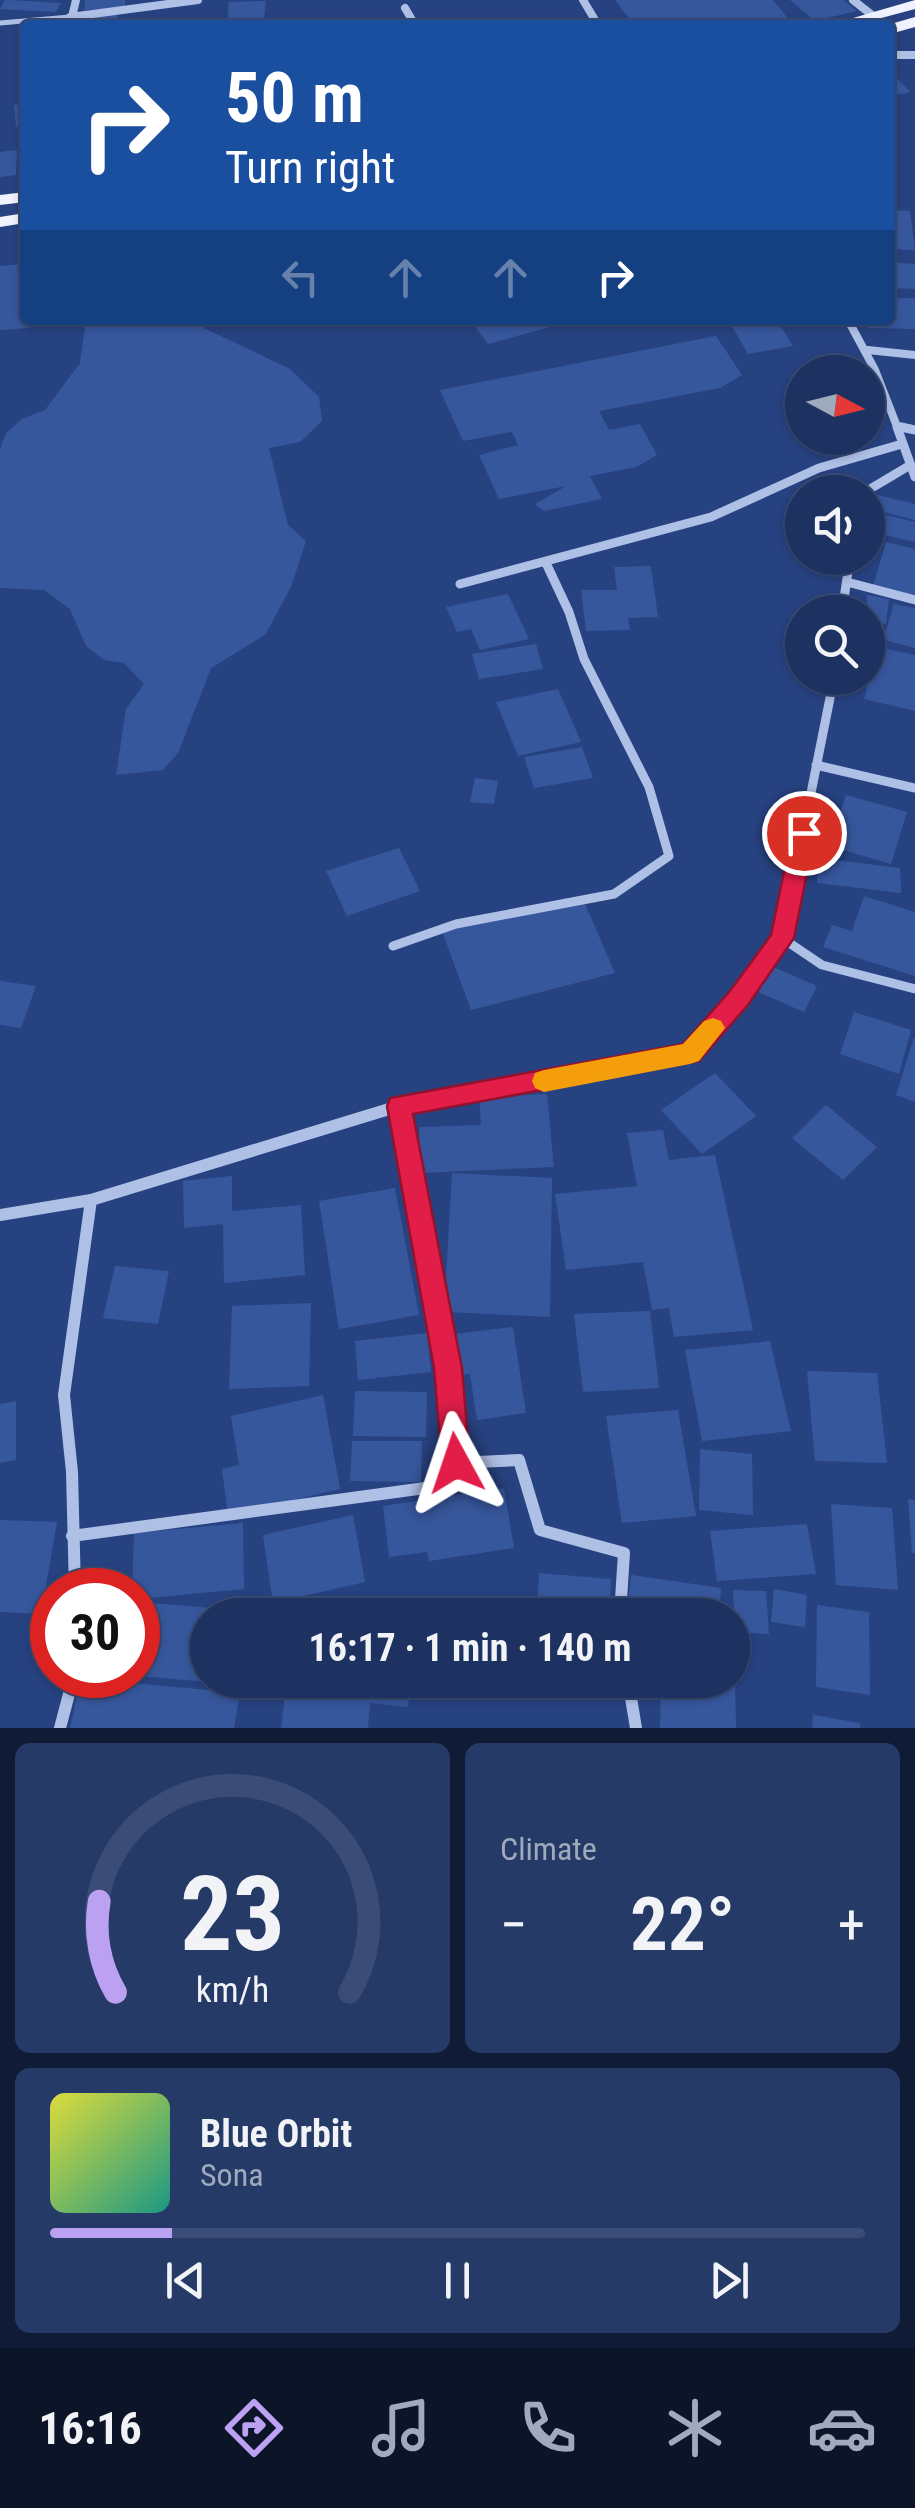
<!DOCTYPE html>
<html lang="en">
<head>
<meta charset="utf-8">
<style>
	body { margin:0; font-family:"Roboto Condensed",sans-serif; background:#253a67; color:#f1f3f6; height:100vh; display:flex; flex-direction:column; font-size:38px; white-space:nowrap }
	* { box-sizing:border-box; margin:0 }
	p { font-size:32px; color:#a0aabd }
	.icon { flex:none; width:55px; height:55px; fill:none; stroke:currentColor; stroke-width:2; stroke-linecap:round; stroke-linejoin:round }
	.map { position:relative; height:1728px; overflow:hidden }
	.details { display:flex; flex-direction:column; gap:15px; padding:15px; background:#101c35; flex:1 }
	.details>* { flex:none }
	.hud { position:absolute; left:20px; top:20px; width:875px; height:305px; border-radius:10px; box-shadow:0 2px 8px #0004,0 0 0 2px #3b4d76; background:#1a4fa0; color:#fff; overflow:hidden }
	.needle { width:65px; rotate:97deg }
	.tools { position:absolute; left:785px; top:355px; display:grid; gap:20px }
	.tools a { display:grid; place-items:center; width:100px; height:100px; border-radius:50%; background:#1d3261; box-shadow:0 2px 8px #0004,0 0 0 2px #3b4d76; font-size:50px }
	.speed { position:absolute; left:30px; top:1568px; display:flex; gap:20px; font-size:50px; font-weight:700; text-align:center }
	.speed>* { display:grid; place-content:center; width:130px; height:130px; border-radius:50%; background:#1d3261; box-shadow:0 2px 8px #0004,0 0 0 2px #3b4d76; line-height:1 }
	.speed .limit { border:15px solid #d22; background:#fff; color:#111 }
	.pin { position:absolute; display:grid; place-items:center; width:85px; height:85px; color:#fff; margin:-42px; border:5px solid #fff; border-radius:50%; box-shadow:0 2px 10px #0007 }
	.me { position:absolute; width:110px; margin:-55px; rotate:355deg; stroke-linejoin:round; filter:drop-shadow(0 0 8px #0008) }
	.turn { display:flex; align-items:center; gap:35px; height:210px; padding:0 40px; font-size:45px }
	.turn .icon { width:130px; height:130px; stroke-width:2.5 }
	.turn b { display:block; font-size:70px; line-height:85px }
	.lanes { display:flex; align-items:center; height:95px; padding:0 40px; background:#0003; justify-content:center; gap:50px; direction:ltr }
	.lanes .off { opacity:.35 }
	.big { font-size:75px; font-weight:700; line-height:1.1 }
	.details .card { flex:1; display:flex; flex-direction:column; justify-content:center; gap:15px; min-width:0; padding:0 35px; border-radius:15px; background:#253a67 }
	.details .dial { align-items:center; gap:0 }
	.dial svg { height:260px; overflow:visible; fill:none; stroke:#3b4d76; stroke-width:7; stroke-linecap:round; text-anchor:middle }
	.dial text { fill:#f1f3f6; stroke:none }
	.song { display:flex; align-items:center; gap:30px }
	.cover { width:120px; height:120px; border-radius:15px; background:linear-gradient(135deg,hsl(60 70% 55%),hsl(170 70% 35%)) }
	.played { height:10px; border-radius:5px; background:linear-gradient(90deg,#bca0f2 15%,#3b4d76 15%) }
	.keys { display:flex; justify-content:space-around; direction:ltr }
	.heat { display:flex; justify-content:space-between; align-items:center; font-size:55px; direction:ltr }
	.details .tiles { flex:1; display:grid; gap:15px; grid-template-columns:1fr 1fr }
	.card:last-child { grid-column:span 2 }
	.trip { position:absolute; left:190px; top:1598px; width:560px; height:100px; border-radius:50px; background:#1d3261; box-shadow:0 2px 8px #0004,0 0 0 2px #3b4d76; font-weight:700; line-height:100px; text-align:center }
	.tab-bar { display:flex; height:160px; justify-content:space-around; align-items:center; background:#0c1427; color:#a0aabd }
	.tab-bar .icon { width:70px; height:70px }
	.tab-bar .selected { color:#bca0f2 }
	.tab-bar b { font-size:45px; color:#f1f3f6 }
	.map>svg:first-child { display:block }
</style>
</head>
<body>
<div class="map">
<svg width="915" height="1728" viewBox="0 0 915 1728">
	<rect width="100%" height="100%" fill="#274281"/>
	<path fill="#37579d" d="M5 0H8L61 3 56 12 0 9Z
		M85 0H125V8L84 10Z
		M615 0H773L792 23 634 25Z
		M790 0H843L857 11 815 21Z
		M266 1 264 21 227 22 229 2Z
		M117 14 119 25H84L83 17Z
		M479 19 480 25H426V21Z
		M890 71 910 92 890 96Z
		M25 104V126L16 127 14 105Z
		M17 150 16 175 0 177V152Z
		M890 210 910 211 915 250 890 249Z
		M890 262 915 264V289L890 288Z
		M25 264V320H30V328L0 330V266Z
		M890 298H915V329L869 328 867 320H890Z
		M86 320H187L290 369 319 397 322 421 300 442 269 448 288 525 306 541 291 587 265 635 211 668 178 753 163 770 116 775 126 709 144 684 124 663 104 660 86 646 70 609 44 590 0 588V449L6 433 22 419 45 410 80 363Z
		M470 320H573V321L488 344Z
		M728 320H777L793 346 748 354Z
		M716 336 742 375 720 388 599 411 609 430 640 424 657 455 636 467 590 476 602 499 544 511 535 504 566 486 499 499 479 455 518 445 512 432 463 441 440 390Z
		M869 493 915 504V520L868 508Z
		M873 512 915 522V542L868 531Z
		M886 542 915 549V597L873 586Z
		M651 566 658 617 628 618 630 630 586 631 581 590H617L614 567Z
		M508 594 529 639 480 650 471 629 457 632 446 607Z
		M867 595 889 599 886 624 868 621Z
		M894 604 915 608V648L883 640Z
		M536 644 543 669 479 679 472 654Z
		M877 647 915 655V711L864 699Z
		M558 689 581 742 518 756 496 702Z
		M582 747 593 778 534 788 524 757Z
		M475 778 498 781 494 804 470 802Z
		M846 795 907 812 891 864 829 846Z
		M399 848 420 891 347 916 326 871Z
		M818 858 900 868 901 893 817 883Z
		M864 896 915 912V976L823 947 832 925 852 931Z
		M582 897 615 973 471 1010 442 931Z
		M769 965 817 986 804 1012 756 991Z
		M0 981 36 986 21 1028 0 1025Z
		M854 1012 911 1030 899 1074 840 1054Z
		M914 1037 915 1038V1102L896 1095Z
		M715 1073 756 1116 702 1154 661 1110Z
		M547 1094 554 1167 420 1173 419 1127 481 1125 479 1096Z
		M826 1105 877 1147 843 1180 792 1138Z
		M663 1130 669 1160 715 1155 753 1330 674 1337 669 1308 652 1310 643 1262 566 1270 555 1194 637 1186 627 1133Z
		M452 1173 552 1178 550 1317 444 1312Z
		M232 1176V1211L301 1205 305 1275 224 1283 223 1224 184 1228 183 1181Z
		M395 1188 419 1315 339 1329 319 1201Z
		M115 1266 169 1271 158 1324 103 1318Z
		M311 1303 309 1386 229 1389 232 1306Z
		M650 1311 659 1388 583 1392 574 1314Z
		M513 1327 526 1413 477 1420 470 1374 452 1377 446 1335Z
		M427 1333 431 1372 358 1380 355 1341Z
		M770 1341 791 1431 702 1441 685 1350Z
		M807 1371 877 1373 887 1463 815 1461Z
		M355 1391 427 1392 426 1437 353 1436Z
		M323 1395 340 1489 228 1515 222 1469 239 1465 231 1416Z
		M16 1401V1460L0 1463V1404Z
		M678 1410 696 1516 622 1523 606 1416Z
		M352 1441H422L421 1482 350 1481Z
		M700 1449 752 1454 753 1515 699 1510Z
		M504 1488 514 1548 429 1561 427 1552 389 1557 383 1506Z
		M908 1499 915 1500V1553H912Z
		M831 1504 892 1508 898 1590 836 1585Z
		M353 1515 365 1582 273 1603 263 1535Z
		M0 1520 57 1522 41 1614 0 1612Z
		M243 1523 244 1589 138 1599V1590H132L134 1533Z
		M807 1524 816 1574 717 1581 710 1531Z
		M539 1573 611 1579 610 1615H537Z
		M631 1575 721 1588 719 1615H627Z
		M774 1589 807 1595 805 1627 771 1622Z
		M733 1590 766 1591 769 1634 735 1632Z
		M138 1602 236 1610 235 1615H208V1682L138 1676Z
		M817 1605 869 1612 870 1695 816 1687Z
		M81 1678 240 1693 234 1728H70Z
		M287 1680H411L408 1707 370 1703 368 1728H281Z
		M661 1680H735L736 1728H660Z
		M813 1715 860 1723V1728H812Z"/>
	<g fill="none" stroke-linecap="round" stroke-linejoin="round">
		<path stroke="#afc0e6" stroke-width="5" d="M0 23 70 17"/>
		<path stroke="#afc0e6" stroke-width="8" d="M583 0 598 25
			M853 0 872 15
			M405 8 415 25
			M70 17 198 0
			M70 25 76 0
			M890 55H915
			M848 320 875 370 898 429
			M868 350 915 355
			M897 426 912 429"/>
		<path stroke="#afc0e6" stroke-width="9" d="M897 427 915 477
			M901 427 915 430
			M865 492 907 467
			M847 582 915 600
			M460 584 711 517 819 468 902 444
			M842 612 850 558
			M816 765 915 788
			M782 938 822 965 915 989
			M393 946 456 924 614 894 669 856 649 787 584 659 569 612 546 563
			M744 991 782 938 834 678"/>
		<path stroke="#afc0e6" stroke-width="12" d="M0 1215 91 1200 399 1106 690 1053 746 989
			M456 1463 519 1460 540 1530 624 1553 620 1615
			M72 1536 440 1486 456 1463 448 1367 399 1106
			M75 1590 72 1472 64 1395 91 1200
			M628 1680 636 1728
			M60 1728 74 1675"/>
		<path fill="#f0f3fd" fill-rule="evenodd" d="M915 0V9L855 25H829Z
			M915 17V27L890 34 887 25Z
			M25 192V202L0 205V195Z
			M25 213V223L0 227V217Z"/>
	</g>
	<path fill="#e11d48" stroke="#92132f" stroke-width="2.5" d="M804 825 815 833 794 938 748 1005 699 1061 413 1114 462 1368 470 1463 466 1473 456 1477 446 1473 442 1463 434 1368 387 1106 390 1098 683 1044 730 991 771 935 792 833Z"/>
	<path fill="#f59e0b" d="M713 1018 721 1021 725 1028 699 1061 690 1064 544 1092 535 1088 532 1081 535 1073 544 1070 683 1044 704 1021Z"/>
</svg>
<div class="tools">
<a><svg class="needle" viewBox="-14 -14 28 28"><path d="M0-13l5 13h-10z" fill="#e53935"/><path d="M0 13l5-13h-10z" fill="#a0aabd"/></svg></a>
<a><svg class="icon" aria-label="sound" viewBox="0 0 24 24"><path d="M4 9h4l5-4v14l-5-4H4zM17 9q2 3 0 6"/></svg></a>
<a><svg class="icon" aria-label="search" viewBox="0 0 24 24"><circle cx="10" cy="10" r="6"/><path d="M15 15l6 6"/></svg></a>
</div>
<div class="speed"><div class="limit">30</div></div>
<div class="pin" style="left:804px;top:833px;background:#d93025"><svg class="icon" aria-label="arrive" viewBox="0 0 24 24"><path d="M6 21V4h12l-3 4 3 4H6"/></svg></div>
<svg class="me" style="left:456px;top:1463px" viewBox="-20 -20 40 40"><path d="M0-17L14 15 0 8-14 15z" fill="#e11d48" stroke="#fff" stroke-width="4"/></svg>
<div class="trip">16:17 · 1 min · 140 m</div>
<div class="hud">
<div class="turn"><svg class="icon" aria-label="right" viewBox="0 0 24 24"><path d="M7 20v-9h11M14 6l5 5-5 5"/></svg><div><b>50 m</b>Turn right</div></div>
<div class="lanes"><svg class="icon off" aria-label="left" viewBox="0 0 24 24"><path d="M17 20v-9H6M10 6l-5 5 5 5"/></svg><svg class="icon off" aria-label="ahead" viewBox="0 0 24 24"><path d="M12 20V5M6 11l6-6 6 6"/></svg><svg class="icon off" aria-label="ahead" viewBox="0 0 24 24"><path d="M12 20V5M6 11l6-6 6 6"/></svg><svg class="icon" aria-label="right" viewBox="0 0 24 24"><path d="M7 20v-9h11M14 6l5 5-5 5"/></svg></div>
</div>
</div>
<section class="details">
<div class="tiles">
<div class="card dial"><svg viewBox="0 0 100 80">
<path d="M14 69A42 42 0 1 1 86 69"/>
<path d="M14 69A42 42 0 0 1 9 41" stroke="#bca0f2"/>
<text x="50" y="56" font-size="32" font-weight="700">23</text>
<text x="50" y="72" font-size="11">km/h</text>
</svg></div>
<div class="card"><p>Climate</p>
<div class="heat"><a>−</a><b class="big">22°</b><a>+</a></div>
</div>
<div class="card">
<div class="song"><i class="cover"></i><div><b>Blue Orbit</b><p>Sona</p></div></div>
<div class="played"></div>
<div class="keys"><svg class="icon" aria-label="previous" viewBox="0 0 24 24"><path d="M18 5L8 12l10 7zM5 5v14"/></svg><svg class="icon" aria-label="pause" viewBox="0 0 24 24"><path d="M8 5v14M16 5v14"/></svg><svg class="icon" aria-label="next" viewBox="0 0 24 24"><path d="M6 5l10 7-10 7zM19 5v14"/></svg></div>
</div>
</div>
</section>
<nav class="tab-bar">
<b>16:16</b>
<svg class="icon selected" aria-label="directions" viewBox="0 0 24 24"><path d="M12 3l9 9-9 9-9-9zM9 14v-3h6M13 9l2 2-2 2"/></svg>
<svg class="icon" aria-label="music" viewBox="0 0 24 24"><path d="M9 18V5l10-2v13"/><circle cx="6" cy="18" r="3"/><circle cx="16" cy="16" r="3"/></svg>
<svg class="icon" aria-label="phone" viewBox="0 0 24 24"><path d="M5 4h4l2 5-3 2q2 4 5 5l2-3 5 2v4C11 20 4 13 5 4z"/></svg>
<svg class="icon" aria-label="climate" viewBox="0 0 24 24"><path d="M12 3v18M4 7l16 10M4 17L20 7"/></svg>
<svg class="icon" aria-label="car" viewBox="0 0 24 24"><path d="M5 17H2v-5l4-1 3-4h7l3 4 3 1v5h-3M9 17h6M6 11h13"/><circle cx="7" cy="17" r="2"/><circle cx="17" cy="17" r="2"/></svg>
</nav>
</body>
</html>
